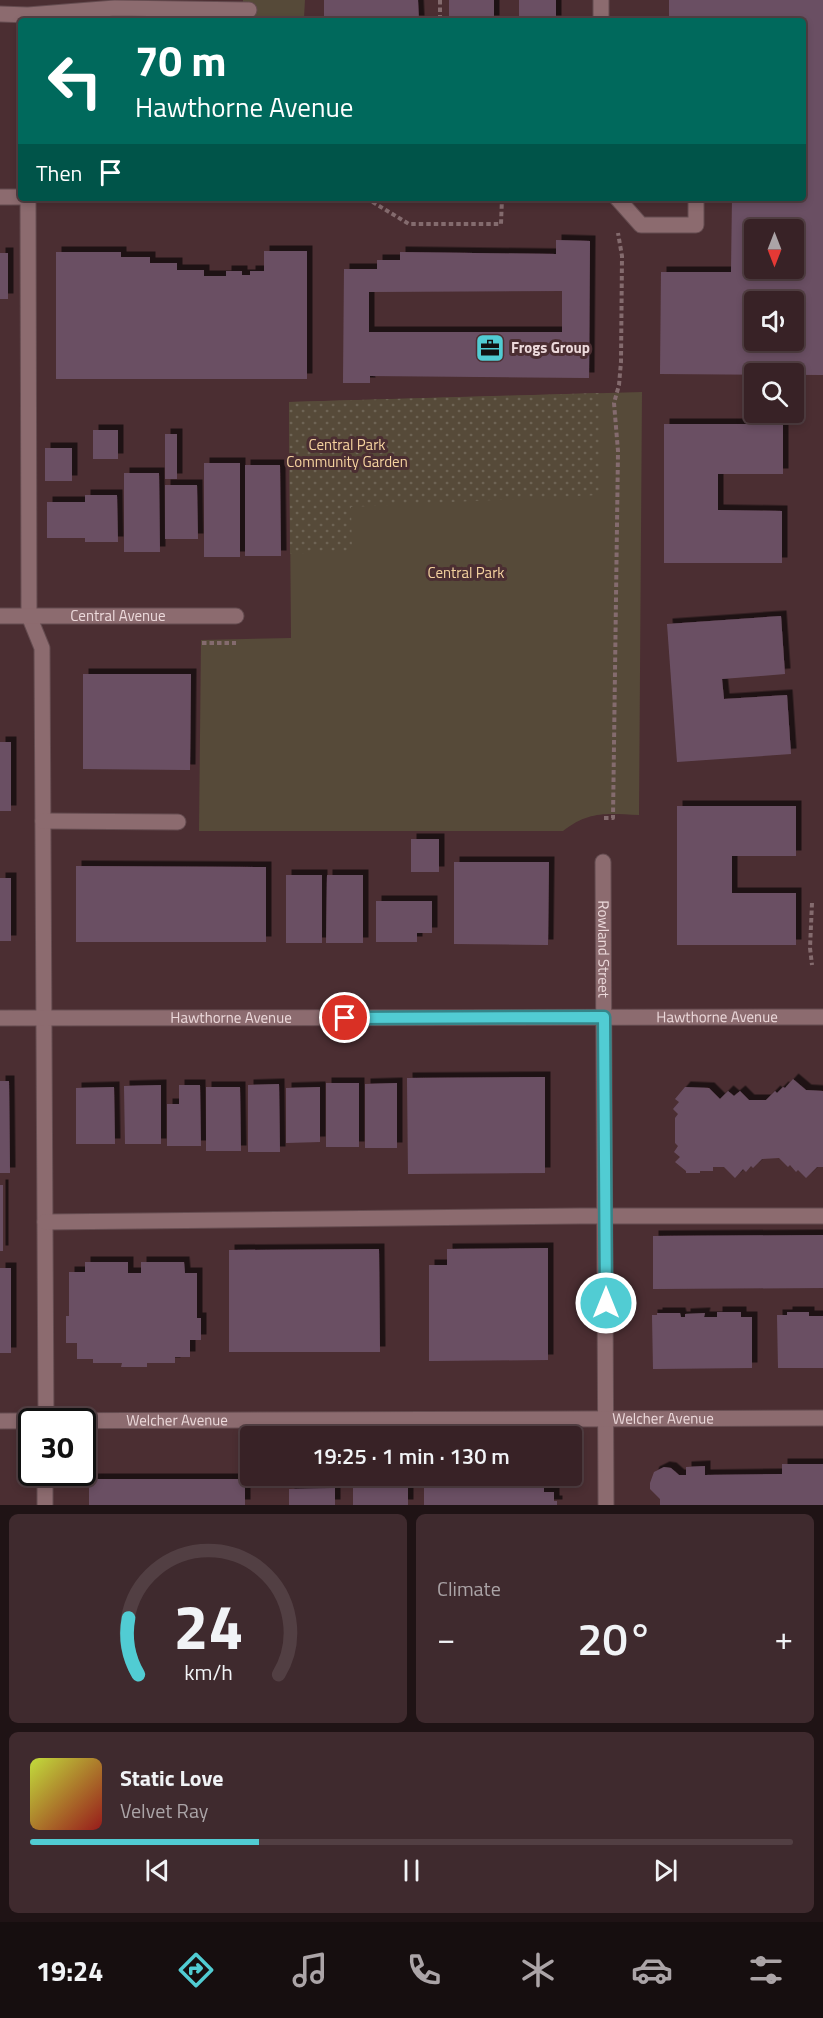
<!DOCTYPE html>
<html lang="en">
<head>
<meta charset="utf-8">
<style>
	body { margin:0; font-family:"Titillium Web",sans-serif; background:#3f2a2e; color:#f1f3f6; height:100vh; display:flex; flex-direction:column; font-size:22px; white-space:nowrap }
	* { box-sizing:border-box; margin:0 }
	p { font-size:20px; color:#aba4a7 }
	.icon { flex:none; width:33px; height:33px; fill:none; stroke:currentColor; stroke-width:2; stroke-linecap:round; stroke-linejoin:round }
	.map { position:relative; height:1505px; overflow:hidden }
	.drawer { display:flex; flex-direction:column; gap:9px; padding:9px; background:#1f1315; flex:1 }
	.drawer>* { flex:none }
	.hud { position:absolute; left:18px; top:18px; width:788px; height:183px; border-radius:6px; box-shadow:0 3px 9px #0003,0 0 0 2px #523f43; background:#00695c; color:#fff; overflow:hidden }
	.needle { width:39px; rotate:180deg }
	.fabs { position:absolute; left:744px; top:219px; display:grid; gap:12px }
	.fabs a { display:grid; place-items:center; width:60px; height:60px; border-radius:6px; background:#382226; box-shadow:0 3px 9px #0003,0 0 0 2px #523f43; font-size:30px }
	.speed { position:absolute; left:18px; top:1408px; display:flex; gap:12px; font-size:30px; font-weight:700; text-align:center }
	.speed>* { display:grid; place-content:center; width:78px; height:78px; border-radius:50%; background:#382226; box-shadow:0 3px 9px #0003,0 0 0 2px #523f43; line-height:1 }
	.speed .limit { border:3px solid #111; border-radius:9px; background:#fff; color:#111 }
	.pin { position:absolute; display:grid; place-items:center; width:51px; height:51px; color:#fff; margin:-26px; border:3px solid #fff; border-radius:50%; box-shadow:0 2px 6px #0007 }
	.me { position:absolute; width:66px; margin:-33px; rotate:0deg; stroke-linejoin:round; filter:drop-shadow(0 0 4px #0008) }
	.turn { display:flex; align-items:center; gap:21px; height:126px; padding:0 18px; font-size:27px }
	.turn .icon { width:78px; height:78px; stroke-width:2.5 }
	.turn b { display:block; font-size:42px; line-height:51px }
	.then { display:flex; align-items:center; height:57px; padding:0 18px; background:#0003; gap:12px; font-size:22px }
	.big { font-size:45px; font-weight:600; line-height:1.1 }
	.drawer .widget { flex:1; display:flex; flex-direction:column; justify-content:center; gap:9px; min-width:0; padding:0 21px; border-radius:9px; background:#3f2a2e }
	.drawer .dial { align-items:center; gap:0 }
	.dial svg { height:156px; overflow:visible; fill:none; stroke:#523f43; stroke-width:7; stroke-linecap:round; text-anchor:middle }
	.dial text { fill:#f1f3f6; stroke:none }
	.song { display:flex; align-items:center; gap:18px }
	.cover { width:72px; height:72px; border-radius:9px; background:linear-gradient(135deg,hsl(70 70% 55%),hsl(0 70% 35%)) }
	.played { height:6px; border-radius:3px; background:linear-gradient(90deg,#51ccd3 30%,#523f43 30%) }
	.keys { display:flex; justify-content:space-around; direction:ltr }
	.heat { display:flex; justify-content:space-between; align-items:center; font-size:33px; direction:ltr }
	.drawer .tiles { flex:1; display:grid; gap:9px; grid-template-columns:1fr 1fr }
	.widget:last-child { grid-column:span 2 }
	.trip { position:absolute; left:240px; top:1426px; width:342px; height:60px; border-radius:6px; background:#382226; box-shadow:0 3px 9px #0003,0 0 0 2px #523f43; font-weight:600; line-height:60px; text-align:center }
	.tab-bar { display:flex; height:96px; justify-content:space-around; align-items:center; background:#160e0f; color:#aba4a7 }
	.tab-bar .icon { width:42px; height:42px }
	.tab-bar .on { color:#51ccd3 }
	.tab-bar b { font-size:27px; color:#f1f3f6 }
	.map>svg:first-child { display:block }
</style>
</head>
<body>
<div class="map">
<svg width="823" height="1505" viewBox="0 0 823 1505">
	<defs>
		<pattern id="garden-dots" width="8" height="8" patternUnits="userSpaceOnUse" patternTransform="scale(1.5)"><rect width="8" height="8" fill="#564a39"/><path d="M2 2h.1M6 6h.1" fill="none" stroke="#6e6455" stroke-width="1.8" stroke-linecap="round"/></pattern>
		<filter id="shadow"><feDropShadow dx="5.5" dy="-5.5" stdDeviation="0" flood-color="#0009"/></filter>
	</defs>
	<rect width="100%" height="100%" fill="#4b2e32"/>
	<path fill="#564a39" d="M243 0H305L304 18 243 17Z
		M642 392 639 815C608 814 590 810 563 831H199L201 640 291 638 289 402Z"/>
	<path fill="url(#garden-dots)" d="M599 393 600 495 351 507 352 551 290 554 289 402Z"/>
	<path fill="#6b5064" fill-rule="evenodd" filter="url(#shadow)" d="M324 0H418L419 21H324Z
		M449 0H494V21H449Z
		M519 0H556V21H519Z
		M669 0H823V375L660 374 661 272H731L732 198H802V21H669ZM754 230H794V268H754ZM754 302H794V340H754Z
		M556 240 590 241 589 378 370 376V383H343L344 269H377V260H400V252L556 254ZM562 291V332H369V292Z
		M264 251H307V379H56V252H121V257H150V263H177V270H204V276H226V271H242V275H250V271H264Z
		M0 253H8V299H0Z
		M664 424H783V474H718V510L782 511V563H664Z
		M93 430H118V459H93Z
		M165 434H177V479H165Z
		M45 448H72V481H45Z
		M204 463H240V557H204Z
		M245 465H280L281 556H245Z
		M124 473H159L160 552H124Z
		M165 485H197L198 539H165Z
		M85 495H117L118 542H85V538H47V502H85Z
		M781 616 785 674 722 679 724 699 787 695 791 754 677 762 667 624Z
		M83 674H191L190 770 83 769Z
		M0 742H11V811H0Z
		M677 806H796V856H732V893H796V945H677Z
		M411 839H439V872H411Z
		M454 862H549L548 945 454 944Z
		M76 866 266 867V942H76Z
		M286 875H322V943H286Z
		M327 875H363V943H326Z
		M0 878H11V941H0Z
		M376 901H432V933H417V942H376Z
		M545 1077V1173L408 1174 407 1078Z
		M793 1079 806 1090 823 1091V1167H817L806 1178 798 1170 796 1172 790 1165 788 1167 779 1158 762 1159 753 1168 751 1166 746 1172 743 1169 735 1178 724 1167H713V1171H700V1173H686V1171L675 1162 680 1157 674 1152 678 1146 675 1143V1118L678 1114 673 1109 679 1102 675 1099 685 1087 709 1088 720 1099 728 1091 734 1096 740 1091 749 1100H766L775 1091 777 1093 783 1087 785 1088Z
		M0 1081H9L10 1173H0Z
		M326 1083H359V1147H326Z
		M397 1083V1148H365V1084Z
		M279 1084 280 1152H248V1085Z
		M161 1085V1144H125L124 1086Z
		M179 1085H200L201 1146H167V1104H179Z
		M114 1087 115 1144H76V1088Z
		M206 1087H240L241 1151H206Z
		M320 1087V1142L286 1143V1088Z
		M0 1185H3V1251H0Z
		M823 1235V1288L653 1289V1236Z
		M548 1248V1360L429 1361V1265H447V1249Z
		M379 1249 380 1352H229V1250Z
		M85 1262H128V1273H141V1262H184L185 1273H197V1318H201V1340H190V1357H175V1363H147V1367H121L122 1363H93V1359H77V1343H66V1316H69V1272H85Z
		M0 1268H11V1353H0Z
		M717 1312H741V1317H752V1368L653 1369 652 1315H657V1313H680L681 1317H685V1314L705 1313 704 1317H717Z
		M787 1312H809V1316H823V1368H778L777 1315H787Z
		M782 1464H823V1505H660V1499L650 1489V1483L654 1472 664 1467 671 1468 679 1475H686V1467L705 1466V1475L782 1474Z
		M439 1476H544V1492H554V1501H557V1505H424V1485H434Z
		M89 1479H245V1505H89Z
		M353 1486H408V1505H353Z
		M335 1488V1505H289V1489Z"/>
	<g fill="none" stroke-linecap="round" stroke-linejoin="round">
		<g stroke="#654c50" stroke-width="17">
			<g id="minor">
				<path d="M0 14 28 15 115 8 249 10"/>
				<path d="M601 21V0"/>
				<path d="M0 197H21"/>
				<path d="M28 198 29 616 42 648 46 1422"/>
				<path d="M617 198 641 225H696V198"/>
				<path id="s1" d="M0 616H236"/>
				<path d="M43 821 178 822"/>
				<path id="s2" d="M603 862 606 1505"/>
				<path id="s3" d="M0 1018 823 1017"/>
				<path d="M45 1222 580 1216H823"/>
				<path id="s4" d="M0 1421 823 1418"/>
				<path d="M45 1505V1473"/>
			</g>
		</g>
		<path stroke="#846b6e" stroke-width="4" stroke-dasharray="4.5 3" stroke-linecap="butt" d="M440 0V21
			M366 198 409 224H501L502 198
			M424 198 439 200 456 198
			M513 198H523
			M202 643H236
			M604 818H613L618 451 614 403 619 385 621 362 622 256 618 233
			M812 903 810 948 812 965"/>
		<use href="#minor" stroke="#8c6b6f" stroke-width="15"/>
	</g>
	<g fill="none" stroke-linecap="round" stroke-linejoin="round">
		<g stroke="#358589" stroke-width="15">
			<path id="route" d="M345 1018 604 1017 606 1303"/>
		</g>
		<use href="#route" stroke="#51ccd3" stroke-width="10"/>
	</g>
	<defs>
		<g id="office-square" transform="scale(1.5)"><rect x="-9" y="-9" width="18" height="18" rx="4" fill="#51ccd3" stroke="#4b2e32"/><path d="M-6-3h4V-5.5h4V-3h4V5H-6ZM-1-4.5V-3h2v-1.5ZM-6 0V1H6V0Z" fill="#111"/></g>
	</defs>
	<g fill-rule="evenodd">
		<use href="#office-square" x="490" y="348"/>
	</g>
	<g text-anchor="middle" stroke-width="6" stroke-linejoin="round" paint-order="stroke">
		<g font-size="15" font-weight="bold" fill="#ecd9db" stroke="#4b2e32" text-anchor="start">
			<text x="511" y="353">Frogs Group</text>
		</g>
		<g font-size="15" fill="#f5d29f" stroke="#4b2e32">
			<text x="347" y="450">Central Park<tspan x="347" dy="17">Community Garden</tspan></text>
			<text x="466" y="578">Central Park</text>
		</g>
		<g font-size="15" fill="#ecd9db" stroke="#4b2e32">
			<text dy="5" stroke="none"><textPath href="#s1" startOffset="118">Central Avenue</textPath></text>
			<text dy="5" stroke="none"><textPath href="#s2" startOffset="87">Rowland Street</textPath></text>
			<text dy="5" stroke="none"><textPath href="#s3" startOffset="717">Hawthorne Avenue</textPath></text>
			<text dy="5" stroke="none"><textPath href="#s3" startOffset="231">Hawthorne Avenue</textPath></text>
			<text dy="5" stroke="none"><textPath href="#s4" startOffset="663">Welcher Avenue</textPath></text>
			<text dy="5" stroke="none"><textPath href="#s4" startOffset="177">Welcher Avenue</textPath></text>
		</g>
	</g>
</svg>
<div class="fabs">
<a><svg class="needle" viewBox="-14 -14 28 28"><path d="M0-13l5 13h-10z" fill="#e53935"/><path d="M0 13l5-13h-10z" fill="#aba4a7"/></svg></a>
<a><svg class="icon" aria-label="sound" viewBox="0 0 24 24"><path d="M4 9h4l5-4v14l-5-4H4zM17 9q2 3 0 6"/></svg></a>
<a><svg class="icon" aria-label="search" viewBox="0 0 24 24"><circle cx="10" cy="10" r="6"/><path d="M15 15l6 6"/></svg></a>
</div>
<div class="speed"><div class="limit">30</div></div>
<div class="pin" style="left:345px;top:1018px;background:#d93025"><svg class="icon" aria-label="arrive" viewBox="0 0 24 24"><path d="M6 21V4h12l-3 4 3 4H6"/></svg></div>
<svg class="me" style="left:606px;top:1303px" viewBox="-20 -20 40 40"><circle r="17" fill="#51ccd3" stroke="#fff" stroke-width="3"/><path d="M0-11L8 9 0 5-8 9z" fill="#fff"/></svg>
<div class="trip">19:25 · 1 min · 130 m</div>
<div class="hud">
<div class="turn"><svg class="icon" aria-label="left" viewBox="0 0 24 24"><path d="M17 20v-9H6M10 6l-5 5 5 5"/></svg><div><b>70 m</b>Hawthorne Avenue</div></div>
<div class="then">Then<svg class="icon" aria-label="arrive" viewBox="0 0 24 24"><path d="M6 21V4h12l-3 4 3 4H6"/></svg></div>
</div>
</div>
<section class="drawer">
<div class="tiles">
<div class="widget dial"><svg viewBox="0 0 100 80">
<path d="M14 69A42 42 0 1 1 86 69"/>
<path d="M14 69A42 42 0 0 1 9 40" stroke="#51ccd3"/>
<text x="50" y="56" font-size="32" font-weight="700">24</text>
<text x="50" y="72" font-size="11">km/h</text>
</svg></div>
<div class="widget"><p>Climate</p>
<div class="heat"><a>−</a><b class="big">20°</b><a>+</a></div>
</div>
<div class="widget">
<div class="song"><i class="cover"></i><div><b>Static Love</b><p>Velvet Ray</p></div></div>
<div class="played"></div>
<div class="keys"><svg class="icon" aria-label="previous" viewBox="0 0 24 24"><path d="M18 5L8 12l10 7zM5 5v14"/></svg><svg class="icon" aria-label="pause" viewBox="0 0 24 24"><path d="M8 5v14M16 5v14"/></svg><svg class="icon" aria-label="next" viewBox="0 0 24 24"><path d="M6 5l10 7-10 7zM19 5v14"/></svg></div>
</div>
</div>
</section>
<nav class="tab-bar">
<b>19:24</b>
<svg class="icon on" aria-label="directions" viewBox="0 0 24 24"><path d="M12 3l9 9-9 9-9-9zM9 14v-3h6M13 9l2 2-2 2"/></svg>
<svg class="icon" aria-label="music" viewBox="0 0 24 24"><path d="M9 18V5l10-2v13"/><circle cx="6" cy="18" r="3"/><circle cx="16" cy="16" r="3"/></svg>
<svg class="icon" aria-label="phone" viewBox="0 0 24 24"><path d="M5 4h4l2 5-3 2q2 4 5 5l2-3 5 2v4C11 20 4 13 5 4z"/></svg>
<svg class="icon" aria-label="climate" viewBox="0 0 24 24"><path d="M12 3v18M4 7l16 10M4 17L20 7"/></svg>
<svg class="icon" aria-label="car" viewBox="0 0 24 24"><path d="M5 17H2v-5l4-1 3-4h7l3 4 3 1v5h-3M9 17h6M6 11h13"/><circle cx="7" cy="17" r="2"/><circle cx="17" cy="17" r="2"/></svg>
<svg class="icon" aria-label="filters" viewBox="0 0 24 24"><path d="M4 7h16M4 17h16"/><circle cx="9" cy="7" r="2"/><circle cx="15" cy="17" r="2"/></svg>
</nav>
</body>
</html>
